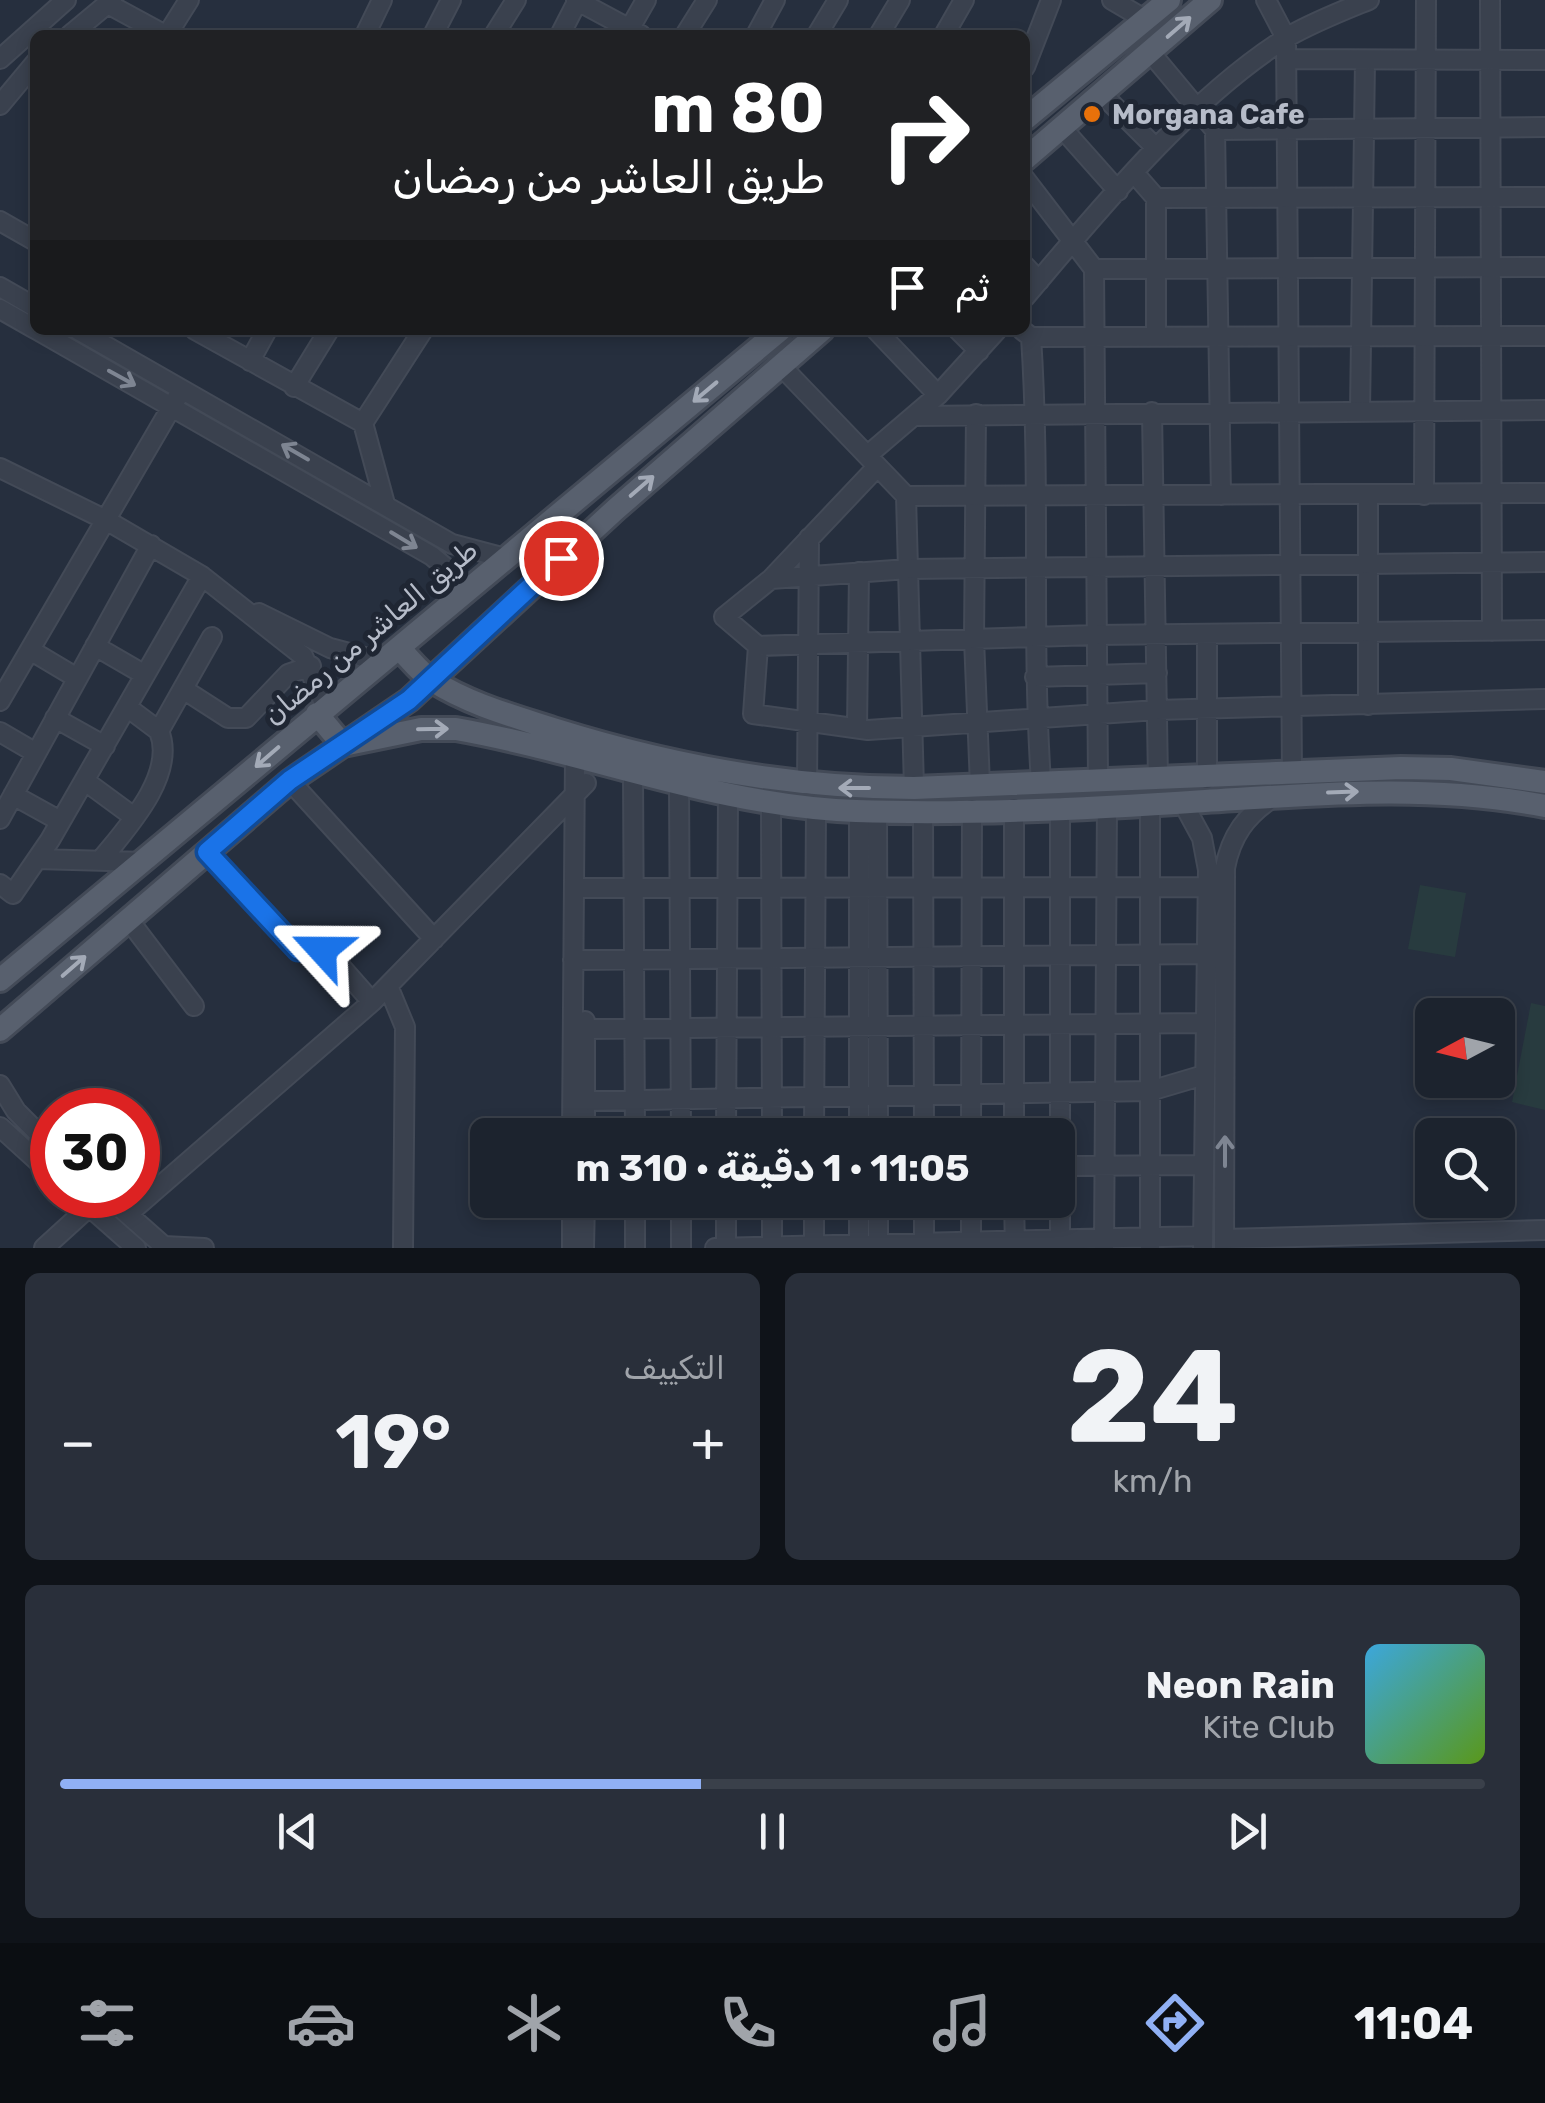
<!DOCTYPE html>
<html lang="ar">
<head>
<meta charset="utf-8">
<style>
	body { margin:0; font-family:Rubik,Vazirmatn,sans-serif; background:#292f3a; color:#f1f3f6; direction:rtl; height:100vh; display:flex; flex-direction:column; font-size:38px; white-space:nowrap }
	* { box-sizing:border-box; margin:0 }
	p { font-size:32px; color:#a0a4aa }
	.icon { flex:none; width:55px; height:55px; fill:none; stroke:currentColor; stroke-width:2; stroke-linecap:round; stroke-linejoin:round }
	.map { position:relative; height:1248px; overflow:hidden; direction:ltr }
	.panel { display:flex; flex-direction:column; gap:25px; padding:25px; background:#0f1319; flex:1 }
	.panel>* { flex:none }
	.hud { position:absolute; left:30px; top:30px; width:1000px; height:305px; border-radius:15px; box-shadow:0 5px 15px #0003,0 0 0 2px #3a404a; direction:rtl; background:#202124; color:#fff; overflow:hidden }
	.needle { width:65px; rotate:263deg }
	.fabs { position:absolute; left:1415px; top:998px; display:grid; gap:20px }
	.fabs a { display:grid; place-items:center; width:100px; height:100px; border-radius:15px; background:#1c232e; box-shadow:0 5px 15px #0003,0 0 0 2px #3a404a; font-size:50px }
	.speed { position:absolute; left:30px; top:1088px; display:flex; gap:20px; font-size:50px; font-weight:700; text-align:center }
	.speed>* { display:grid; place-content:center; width:130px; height:130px; border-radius:50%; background:#1c232e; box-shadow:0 5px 15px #0003,0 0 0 2px #3a404a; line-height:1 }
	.speed .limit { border:15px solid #d22; background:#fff; color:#111 }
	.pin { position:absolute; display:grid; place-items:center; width:85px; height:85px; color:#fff; margin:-42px; border:5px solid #fff; border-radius:50%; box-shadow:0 2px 10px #0007 }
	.me { position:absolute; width:110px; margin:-55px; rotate:294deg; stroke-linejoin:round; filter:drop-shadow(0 0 8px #0008) }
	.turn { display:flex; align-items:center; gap:35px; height:210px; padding:0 40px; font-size:45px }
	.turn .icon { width:130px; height:130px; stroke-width:2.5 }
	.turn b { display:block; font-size:70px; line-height:85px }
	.then { display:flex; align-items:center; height:95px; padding:0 40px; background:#0003; gap:20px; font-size:38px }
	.big { font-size:75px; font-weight:700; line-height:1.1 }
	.panel .tile { flex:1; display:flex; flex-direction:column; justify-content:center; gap:15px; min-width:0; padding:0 35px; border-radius:15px; background:#292f3a }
	.panel .dial { align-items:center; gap:0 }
	.dial b { font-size:130px; line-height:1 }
	.song { display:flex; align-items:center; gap:30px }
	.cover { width:120px; height:120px; border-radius:15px; background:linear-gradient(135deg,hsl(200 70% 55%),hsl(90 70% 35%)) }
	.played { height:10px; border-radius:5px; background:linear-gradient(90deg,#90b0f4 45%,#3a404a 45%) }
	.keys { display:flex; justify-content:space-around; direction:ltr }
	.heat { display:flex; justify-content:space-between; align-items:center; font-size:55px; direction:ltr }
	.panel .tiles { flex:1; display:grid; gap:25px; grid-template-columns:1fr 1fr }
	.tile:last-child { grid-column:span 2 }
	.trip { position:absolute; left:470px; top:1118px; width:605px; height:100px; border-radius:15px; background:#1c232e; box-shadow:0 5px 15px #0003,0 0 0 2px #3a404a; font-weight:700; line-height:100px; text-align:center; direction:rtl }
	.menu { display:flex; height:160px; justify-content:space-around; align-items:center; background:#0b0e12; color:#a0a4aa }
	.menu .icon { width:70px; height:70px }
	.menu .current { color:#90b0f4 }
	.menu b { font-size:45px; color:#f1f3f6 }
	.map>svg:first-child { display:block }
</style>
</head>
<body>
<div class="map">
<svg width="1545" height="1248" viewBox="0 0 1545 1248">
	<rect width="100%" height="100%" fill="#262f3e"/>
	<path fill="#283b3f" d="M1420 885 1466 893 1455 957 1408 949Z
		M1531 1003 1545 1006V1110L1512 1102Z"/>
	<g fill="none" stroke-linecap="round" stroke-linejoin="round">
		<g stroke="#434a57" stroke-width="22">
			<path id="minor" d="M576 0 641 35
				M1112 0 1146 20
				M1266 0 1286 38 1292 773
				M1490 0 1492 631
				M108 4 165 35
				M70 35 112 0
				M167 35 189 0
				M365 35 382 0
				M433 35 451 0
				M494 35 516 0
				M560 35 578 0
				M626 35 646 0
				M685 35 707 0
				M756 35 775 0
				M817 35 838 0
				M879 35 900 0
				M944 35 964 0
				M1150 52 1215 130 1545 127
				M0 59 66 0
				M1286 59 1545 60
				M1025 67 1051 0
				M1102 94 1156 148
				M0 105 35 63
				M1062 128 1118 191
				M1215 130 1221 495
				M1135 174 1156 198V336
				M1025 179 1094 269 1098 780
				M1156 198 1545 197
				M0 221 35 241
				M1025 266 1039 281
				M1094 269 1545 267
				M0 287 35 307
				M1025 297C1099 210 1188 100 1286 38 1311 23 1342 11 1369 0
				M0 309 35 329
				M37 330 432 556 445 567 459 598
				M78 330 452 544 505 558
				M195 330 363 423 423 330
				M876 330 938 395
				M958 330 979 351
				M1022 330 1031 337 1545 336
				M1031 337C1041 486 1031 634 1041 782
				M250 361 267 330
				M782 367 906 496 914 788
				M294 387 329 330
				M1360 411 1365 61
				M1152 412 1158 780
				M976 414 974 639 980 785
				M917 416 1545 410
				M363 423 385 504
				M869 454 938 395 997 330
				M0 468 106 520 202 576 50 840 13 894 0 884
				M1424 495 1426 0
				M906 496 1545 493
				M1368 497V705
				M1545 562 908 569 771 579 724 617 758 646 1095 635 1545 630
				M202 576 303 656 326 707
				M771 579 877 467
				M259 613 330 648 383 662
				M1207 637V779
				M95 646 145 675
				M758 646 753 714 868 730 1157 710 1545 699
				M30 650 77 678
				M1035 677 1157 673
				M183 689 228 718H246L288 674 311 666
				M0 701 178 396
				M55 718 105 746
				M857 728 859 572
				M159 731 212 637
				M0 732 36 753
				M633 774 635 1135
				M85 781 134 817
				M290 781 434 939
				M807 785 809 538
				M679 786 681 1135
				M13 795 60 821
				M1183 803 1202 838 1208 870 1203 1246
				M771 804 772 1135
				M1014 808V1135
				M859 811V1135
				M877 811 878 1135
				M923 811 924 1135
				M0 819 151 545
				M207 851 299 950 328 952 372 1002
				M37 859 145 862
				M100 861C126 829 177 775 159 731L127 707
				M574 888 1207 887
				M128 919 194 1006
				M573 960 1205 954
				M388 986 405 1027 403 1248
				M585 1029 1204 1023
				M0 1085 16 1111 52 1147
				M585 1101 1150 1091 1204 1075
				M0 1127 52 1174
				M572 1135 575 758
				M585 1135V1021
				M726 1135 728 797
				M814 1135 816 809
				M971 1135 972 809
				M1058 1166 1203 1165
				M76 1195 136 1248
				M106 1195 166 1248
				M635 1200V1248
				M681 1200V1248
				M726 1200V1248
				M772 1200V1248
				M878 1200V1248
				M924 1200V1248
				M1014 1200 1015 1248
				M128 1214 372 1002 586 783
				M1224 1239 1545 1230
				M164 1246 204 1248
				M44 1248 89 1207
				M572 1248V1200
				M584 1248 585 1200
				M715 1248 1203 1236
				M814 1248V1200
				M859 1248V1200
				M971 1248V1200
				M1060 1248V807
				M1104 1248 1107 805
				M1150 1248V804
				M1224 1248 1225 868C1231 836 1246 815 1274 797"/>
		</g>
		<g stroke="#434a57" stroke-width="28">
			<path id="major" d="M1025 119 1169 0
				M1025 159 1210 0
				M400 649C410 659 420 673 433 681 469 704 513 716 553 729 671 766 790 788 914 788L1401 768 1451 769 1545 782
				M317 714 343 745 421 729H456C591 753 717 806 856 811 971 815 1090 809 1205 801 1320 794 1431 784 1545 806
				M0 980 780 330
				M0 1030 290 781 409 700 616 509 822 330"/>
		</g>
		<use href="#minor" stroke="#3a414e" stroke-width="18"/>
		<use href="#major" stroke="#58606e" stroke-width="22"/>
	</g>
	<defs><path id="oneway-shaft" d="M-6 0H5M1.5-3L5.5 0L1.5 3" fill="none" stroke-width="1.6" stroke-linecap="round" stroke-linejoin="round" transform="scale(2.5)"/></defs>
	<g stroke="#a3aab7">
		<use href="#oneway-shaft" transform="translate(1179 27) rotate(-41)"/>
		<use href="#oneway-shaft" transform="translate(705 392) rotate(140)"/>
		<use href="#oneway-shaft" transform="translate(642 486) rotate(-41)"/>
		<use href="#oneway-shaft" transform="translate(433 729) rotate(-1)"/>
		<use href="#oneway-shaft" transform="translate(267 757) rotate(139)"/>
		<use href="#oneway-shaft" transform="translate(854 788) rotate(180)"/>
		<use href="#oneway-shaft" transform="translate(1343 792) rotate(-2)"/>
		<use href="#oneway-shaft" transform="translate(74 966) rotate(-41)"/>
	</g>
	<g stroke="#7e8592">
		<use href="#oneway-shaft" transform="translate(122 378) rotate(29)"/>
		<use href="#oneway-shaft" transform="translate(295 452) rotate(-150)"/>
		<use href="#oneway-shaft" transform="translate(404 540) rotate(31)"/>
		<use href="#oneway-shaft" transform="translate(1225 1151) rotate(-90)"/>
	</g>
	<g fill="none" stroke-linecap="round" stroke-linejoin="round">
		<g stroke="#114b97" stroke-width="25">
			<path id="route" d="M322 950H298L207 852 290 780 409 700 561 558"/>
		</g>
		<use href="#route" stroke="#1a73e8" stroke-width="18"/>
	</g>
	<circle fill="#e8710a" stroke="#1f2633" stroke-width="4" cx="1092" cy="114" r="10"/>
	<g text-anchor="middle" stroke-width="10" stroke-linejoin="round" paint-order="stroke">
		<g font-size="28" font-weight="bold" fill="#b6bcc9" stroke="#1f2633" text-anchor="start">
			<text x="1112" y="124">Morgana Cafe</text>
		</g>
		<g font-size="28" fill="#b6bcc9" stroke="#1f2633">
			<text transform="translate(370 632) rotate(-40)" y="10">طريق العاشر من رمضان</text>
		</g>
	</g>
</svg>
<div class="fabs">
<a><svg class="needle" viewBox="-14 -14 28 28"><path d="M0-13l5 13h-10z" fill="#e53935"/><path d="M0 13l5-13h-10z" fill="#a0a4aa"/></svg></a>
<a><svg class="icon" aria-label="search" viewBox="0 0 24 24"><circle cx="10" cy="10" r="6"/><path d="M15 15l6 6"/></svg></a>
</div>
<div class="speed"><div class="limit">30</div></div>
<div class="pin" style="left:561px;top:558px;background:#d93025"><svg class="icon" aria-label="arrive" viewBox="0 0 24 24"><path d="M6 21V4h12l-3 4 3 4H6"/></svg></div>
<svg class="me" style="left:322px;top:950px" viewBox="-20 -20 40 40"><path d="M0-17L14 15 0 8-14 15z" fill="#1a73e8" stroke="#fff" stroke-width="4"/></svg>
<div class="trip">11:05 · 1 دقيقة · 310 m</div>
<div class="hud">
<div class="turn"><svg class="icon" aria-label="right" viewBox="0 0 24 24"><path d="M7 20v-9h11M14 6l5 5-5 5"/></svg><div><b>80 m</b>طريق العاشر من رمضان</div></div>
<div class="then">ثم<svg class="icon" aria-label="arrive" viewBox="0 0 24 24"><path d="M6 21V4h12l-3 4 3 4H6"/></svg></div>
</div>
</div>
<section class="panel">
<div class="tiles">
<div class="tile dial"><b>24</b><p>km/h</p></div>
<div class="tile"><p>التكييف</p>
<div class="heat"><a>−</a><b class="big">19°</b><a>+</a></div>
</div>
<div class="tile">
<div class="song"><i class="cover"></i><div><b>Neon Rain</b><p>Kite Club</p></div></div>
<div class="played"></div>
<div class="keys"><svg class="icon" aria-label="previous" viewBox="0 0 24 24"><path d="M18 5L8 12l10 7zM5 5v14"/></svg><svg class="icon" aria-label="pause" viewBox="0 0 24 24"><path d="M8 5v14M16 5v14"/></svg><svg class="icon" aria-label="next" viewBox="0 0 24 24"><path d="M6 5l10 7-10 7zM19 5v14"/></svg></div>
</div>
</div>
</section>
<nav class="menu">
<b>11:04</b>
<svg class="icon current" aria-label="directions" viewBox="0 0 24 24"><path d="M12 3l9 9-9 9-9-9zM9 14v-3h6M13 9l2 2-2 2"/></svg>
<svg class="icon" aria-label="music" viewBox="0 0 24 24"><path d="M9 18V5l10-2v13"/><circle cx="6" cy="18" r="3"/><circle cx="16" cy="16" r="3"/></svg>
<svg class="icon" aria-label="phone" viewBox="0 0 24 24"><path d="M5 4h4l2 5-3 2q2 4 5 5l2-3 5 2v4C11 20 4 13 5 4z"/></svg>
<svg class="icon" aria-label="climate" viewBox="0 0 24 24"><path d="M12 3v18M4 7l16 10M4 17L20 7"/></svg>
<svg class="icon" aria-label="car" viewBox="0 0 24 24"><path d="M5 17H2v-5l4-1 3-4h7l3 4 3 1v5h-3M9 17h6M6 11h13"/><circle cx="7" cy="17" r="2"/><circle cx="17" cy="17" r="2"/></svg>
<svg class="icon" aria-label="filters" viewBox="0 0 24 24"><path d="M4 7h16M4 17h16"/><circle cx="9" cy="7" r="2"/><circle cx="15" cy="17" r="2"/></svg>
</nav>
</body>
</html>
